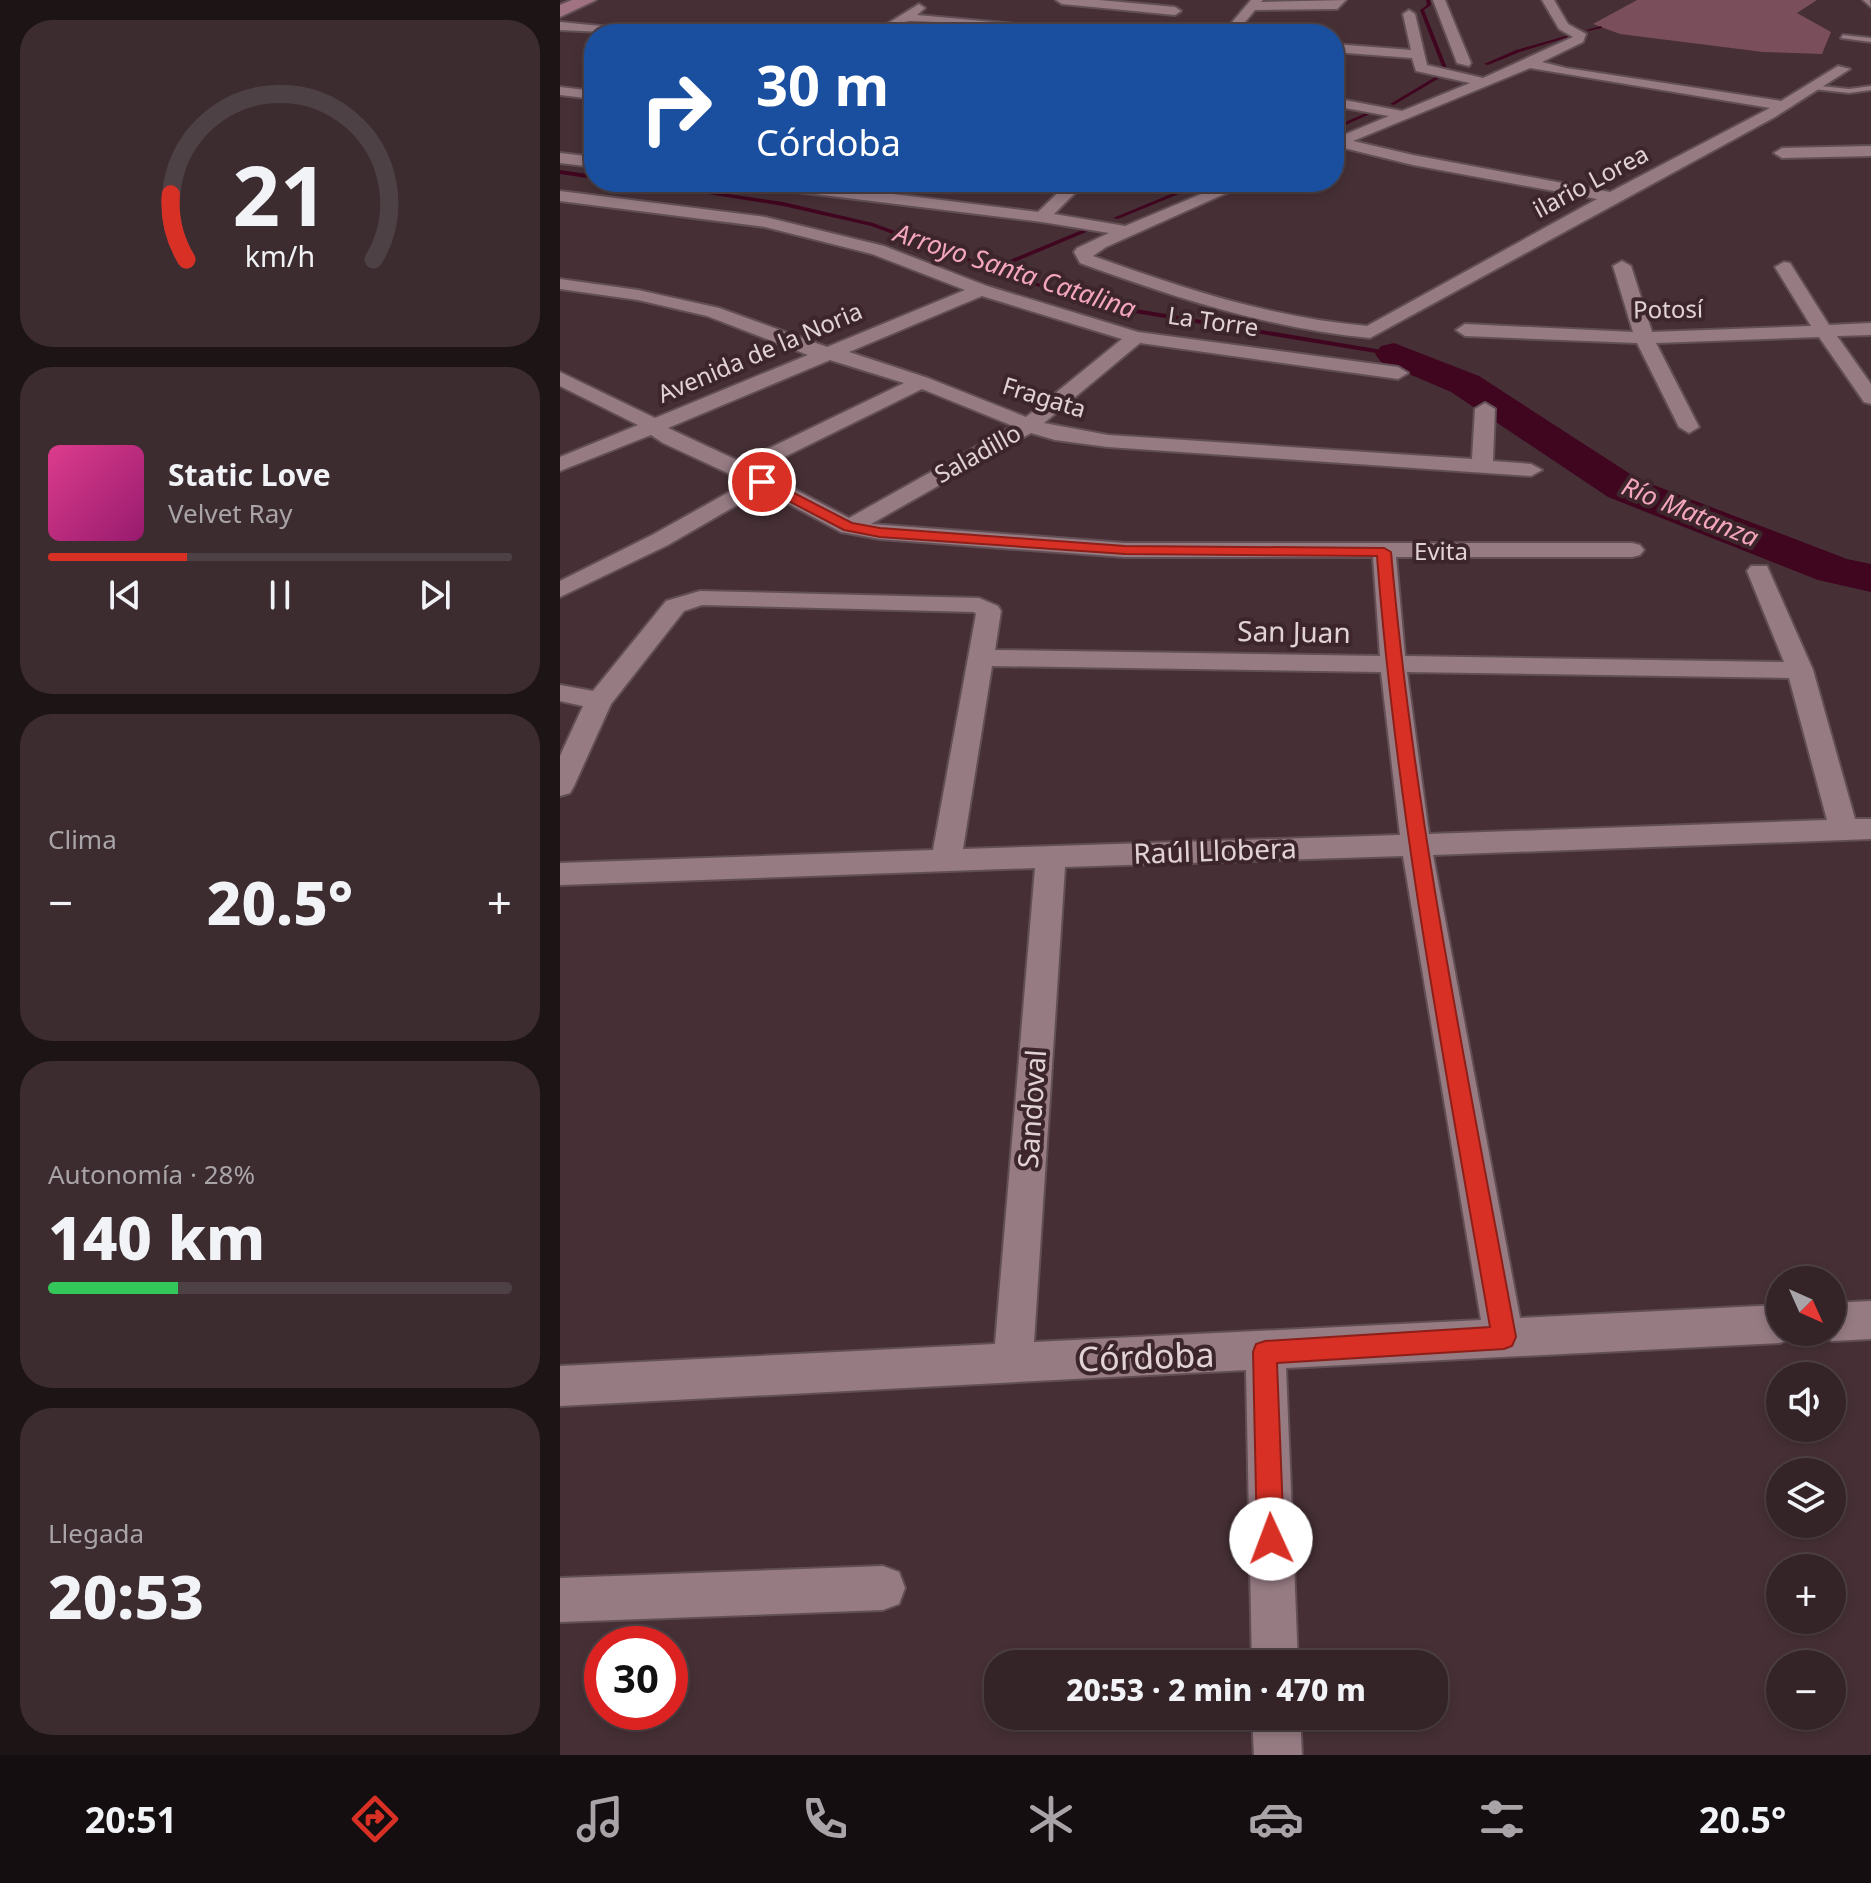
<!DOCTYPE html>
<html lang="es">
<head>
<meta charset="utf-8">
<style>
	body { margin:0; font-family:"Noto Sans",sans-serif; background:#3c2c30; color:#f1f3f6; height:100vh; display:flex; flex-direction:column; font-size:30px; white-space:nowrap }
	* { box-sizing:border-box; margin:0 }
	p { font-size:26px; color:#a9a4a8 }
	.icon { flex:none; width:44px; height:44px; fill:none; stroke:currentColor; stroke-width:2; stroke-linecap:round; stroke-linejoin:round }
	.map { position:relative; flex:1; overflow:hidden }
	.details { display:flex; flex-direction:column; gap:20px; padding:20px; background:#1d1416; width:560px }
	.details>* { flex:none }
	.hud { position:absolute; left:24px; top:24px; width:760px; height:168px; border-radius:32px; box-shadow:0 4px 12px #0003,0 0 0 2px #4e4145; background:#1a4fa0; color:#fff; overflow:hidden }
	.needle { width:52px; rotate:135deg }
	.tools { position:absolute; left:1206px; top:1266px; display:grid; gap:16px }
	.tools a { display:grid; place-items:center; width:80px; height:80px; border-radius:50%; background:#342428; box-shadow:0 4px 12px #0003,0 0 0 2px #4e4145; font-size:40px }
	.speed { position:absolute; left:24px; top:1626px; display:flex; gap:16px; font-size:40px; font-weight:700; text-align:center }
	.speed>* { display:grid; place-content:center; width:104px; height:104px; border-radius:50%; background:#342428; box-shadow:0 4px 12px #0003,0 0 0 2px #4e4145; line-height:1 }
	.speed .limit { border:12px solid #d22; background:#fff; color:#111 }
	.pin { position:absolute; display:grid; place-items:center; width:68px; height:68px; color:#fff; margin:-34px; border:4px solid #fff; border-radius:50%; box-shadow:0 2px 8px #0007 }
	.me { position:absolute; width:88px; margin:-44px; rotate:358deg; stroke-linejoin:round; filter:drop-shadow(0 0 6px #0008) }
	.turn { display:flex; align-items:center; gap:28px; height:168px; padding:0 40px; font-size:36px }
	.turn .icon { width:104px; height:104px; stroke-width:2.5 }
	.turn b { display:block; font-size:56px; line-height:68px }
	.big { font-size:60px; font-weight:800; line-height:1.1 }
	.details .card { flex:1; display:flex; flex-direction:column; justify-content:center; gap:12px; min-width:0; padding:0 28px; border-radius:32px; background:#3c2c30 }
	.details .dial { align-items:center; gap:0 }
	.dial svg { height:208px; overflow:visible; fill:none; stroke:#4e4145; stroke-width:7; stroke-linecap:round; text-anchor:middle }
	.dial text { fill:#f1f3f6; stroke:none }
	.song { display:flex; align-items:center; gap:24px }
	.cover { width:96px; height:96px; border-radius:12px; background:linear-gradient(135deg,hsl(330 70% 55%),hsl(320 70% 35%)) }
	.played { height:8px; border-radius:4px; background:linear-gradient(90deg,#d93025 30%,#4e4145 30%) }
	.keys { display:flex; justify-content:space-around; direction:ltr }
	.heat { display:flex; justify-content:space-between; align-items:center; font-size:44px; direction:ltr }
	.charge { height:12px; border-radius:6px; background:linear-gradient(90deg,#34c759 28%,#4e4145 0) }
	.trip { position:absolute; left:424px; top:1650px; width:464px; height:80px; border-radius:32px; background:#342428; box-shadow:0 4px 12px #0003,0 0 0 2px #4e4145; font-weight:800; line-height:80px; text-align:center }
	.dock { display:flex; height:128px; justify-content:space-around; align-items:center; background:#150e10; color:#a9a4a8 }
	.dock .icon { width:56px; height:56px }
	.dock .current { color:#d93025 }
	.dock b { font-size:36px; color:#f1f3f6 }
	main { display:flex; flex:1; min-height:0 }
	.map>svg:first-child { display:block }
</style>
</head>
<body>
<main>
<section class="details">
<div class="card dial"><svg viewBox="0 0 100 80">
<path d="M14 69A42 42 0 1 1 86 69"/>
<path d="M14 69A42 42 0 0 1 8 44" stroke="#d93025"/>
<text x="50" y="56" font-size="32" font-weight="700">21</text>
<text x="50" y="72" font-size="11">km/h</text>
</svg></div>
<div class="card">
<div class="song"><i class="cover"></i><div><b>Static Love</b><p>Velvet Ray</p></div></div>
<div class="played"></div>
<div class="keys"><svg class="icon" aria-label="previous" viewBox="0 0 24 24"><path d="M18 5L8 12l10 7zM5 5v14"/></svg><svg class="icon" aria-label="pause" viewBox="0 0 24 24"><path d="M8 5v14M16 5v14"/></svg><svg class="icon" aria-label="next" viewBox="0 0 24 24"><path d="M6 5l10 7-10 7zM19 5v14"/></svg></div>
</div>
<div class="card"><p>Clima</p>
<div class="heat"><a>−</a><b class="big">20.5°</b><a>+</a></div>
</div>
<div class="card"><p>Autonomía · 28%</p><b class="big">140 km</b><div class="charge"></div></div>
<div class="card"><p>Llegada</p><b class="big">20:53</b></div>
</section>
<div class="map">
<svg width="1311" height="1755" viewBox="0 0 1311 1755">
	<rect width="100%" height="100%" fill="#463036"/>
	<path fill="#7a4e5b" d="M1077 0H1257L1237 13 1271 32 1262 54 1203 52 1060 34 1033 24Z"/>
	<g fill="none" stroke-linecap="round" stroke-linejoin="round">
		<path fill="#41061f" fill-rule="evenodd" d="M866 0H870L871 5 864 10 887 68 895 69 892 72 883 69 860 10 867 5Z
			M1041 26 1042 28 1028 31 1026 30Z
			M1009 35 1012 36 960 52 928 65 924 64 956 50Z
			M882 73 886 74 834 105 830 104Z
			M815 109 819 110 774 130V127Z
			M0 170 34 175V179L0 174Z
			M74 182H87L223 202 313 223 433 267 534 225 537 227 536 228 438 269 474 282 558 306 834 352 837 354 834 356 557 310 470 284 311 226 223 206Z
			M640 182H648L558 219 553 218Z"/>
		<path fill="#41061f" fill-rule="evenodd" d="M834 343 919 376 1078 479 1287 559 1311 564V592L1258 580 1048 497 891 392 821 362 815 354 821 346Z"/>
		<g stroke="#624f55" stroke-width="4">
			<path id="lane" d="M1303 0H1310L1311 7Z
				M1283 35 1311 38V42L1281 38Z
				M1251 85 1289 89 1311 86V90L1289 93 1254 89Z"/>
		</g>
		<g stroke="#624f55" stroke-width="4">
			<path id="street" d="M496 0H539L615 7 621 11 615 15 502 4Z
				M691 0H703L701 2 786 0 777 9 695 10 675 34H662Z
				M873 0H885L911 63 909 66 897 63Z
				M982 0H994L1008 24 1026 34 1023 42 982 62 1006 68 1221 101 1278 66 1290 69 1215 117 810 338C711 329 613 297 520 263L514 252 517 248 549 233 482 222 197 187 189 182H236L478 212 509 182H526L494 214 565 226 670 182H691L546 247 533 256C621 288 713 318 807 326L1037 199 853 165 780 147 774 148V139L829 116 774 106V98L842 111 910 83 856 71 852 58 774 52V44L851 50 843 14 849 10 855 14 867 65 923 78 1013 37 999 29ZM970 68 1210 108 1050 192 853 155 793 141Z
				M359 4 365 8 357 15 522 30 528 34C469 34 410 22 351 21 338 21 330 34 311 34Z
				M0 22 81 30 87 34 0 30Z
				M0 87 34 91V99L0 95Z
				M1311 146V156L1222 158 1214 153 1222 148Z
				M0 153 34 157V167L0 163Z
				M0 191 205 217 324 246 427 286 578 332 838 367 848 373 838 379 580 343 484 423 548 435 912 459 915 409 925 403 935 409 933 461 971 464 982 470 971 476 548 447 495 440 471 433 311 524 565 543H1072L1080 545 1084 550 1080 555 1072 557H836L845 656 1224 662 1187 571 1191 566H1207L1253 670 1295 819H1311V839L873 855 960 1318 1220 1305V1332H1236L1234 1337 1220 1343 726 1368 738 1664H692L686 1370 0 1406V1366L435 1344 475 868 0 885V863L373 850 416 614 414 612 142 605 124 611 51 704 14 786 10 793 0 796V756L23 706 0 701V685L33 691 106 601 140 591 419 598 438 606 441 611 435 650 820 656 813 557H565L320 539 281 532 203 490 108 545 0 597V581L92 535 187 482 103 443 91 435 0 471V457L78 425 0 386V372L95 418 248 355 147 316 78 300 0 289V279L78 290 159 308 267 347 405 290 312 254 205 227 0 201ZM422 296 562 339 466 417 368 378 289 352ZM270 360 344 383 181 462 108 428ZM362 389 453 426 289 518 198 470ZM432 666 821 672 840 835 403 849ZM847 672 1229 678 1267 820 869 834ZM843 856 921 1320 474 1342 505 867Z
				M1062 261 1071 266 1092 332 1251 326 1215 267 1224 262 1230 263 1269 325 1311 323V335L1277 336 1311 384V404L1304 402 1259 337 1096 343 1139 427 1129 433 1119 427 1077 343 905 336 896 330 905 324 1073 332 1053 266Z
				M1311 1301V1339L1272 1341 1258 1335 1257 1332H1272V1303Z
				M323 1566 339 1572 345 1588 339 1604 323 1610 0 1622V1578Z
				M692 1716H740L742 1755H694Z"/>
		</g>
		<g stroke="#624f55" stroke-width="4">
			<path id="secondary" d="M12 0H36L0 17V5Z"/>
		</g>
		<use href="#lane" fill="#967b83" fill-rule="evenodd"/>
		<use href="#street" fill="#967b83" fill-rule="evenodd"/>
		<use href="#secondary" fill="#a17382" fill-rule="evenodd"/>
	</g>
	<path fill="#d93025" stroke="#8d1f18" stroke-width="2" d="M198 479H207L292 523 320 528 565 546 824 548 831 552C854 817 908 1076 956 1337L952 1346 944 1349 717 1363 724 1539 720 1549 711 1553 701 1549 697 1539 693 1352 696 1344 705 1341 930 1327C886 1071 837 816 817 556L565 554 320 537 284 530 198 485Z"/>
	<g text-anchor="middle" stroke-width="8" stroke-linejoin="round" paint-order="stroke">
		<g font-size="24" fill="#e1d2d5" stroke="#3c262c">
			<text transform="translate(1031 182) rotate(-28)" y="8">ilario Lorea</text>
			<text transform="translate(1108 310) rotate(-1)" y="8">Potosí</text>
			<text transform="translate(653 322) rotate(8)" y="8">La Torre</text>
			<text transform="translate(200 353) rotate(-23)" y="8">Avenida de la Noria</text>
			<text transform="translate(484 398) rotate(17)" y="8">Fragata</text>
			<text transform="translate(418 454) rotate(-29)" y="8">Saladillo</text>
			<text x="881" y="560">Evita</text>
		</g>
		<g font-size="26" font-style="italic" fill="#f4a6bd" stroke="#3c262c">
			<text transform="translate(455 271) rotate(18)" y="9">Arroyo Santa Catalina</text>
			<text transform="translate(1130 512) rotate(22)" y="9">Río Matanza</text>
		</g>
		<g font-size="28" fill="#e1d2d5" stroke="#3c262c">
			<text transform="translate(734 632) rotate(1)" y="10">San Juan</text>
			<text transform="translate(655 851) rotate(-2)" y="10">Raúl Llobera</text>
			<text transform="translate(472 1109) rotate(-86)" y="10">Sandoval</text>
		</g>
		<g font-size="34" fill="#e1d2d5" stroke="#3c262c">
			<text transform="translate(586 1357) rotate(-2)" y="12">Córdoba</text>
		</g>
	</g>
</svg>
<div class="tools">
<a><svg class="needle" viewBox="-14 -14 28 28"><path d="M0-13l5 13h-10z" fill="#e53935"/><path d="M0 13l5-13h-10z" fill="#a9a4a8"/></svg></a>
<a><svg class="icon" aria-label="sound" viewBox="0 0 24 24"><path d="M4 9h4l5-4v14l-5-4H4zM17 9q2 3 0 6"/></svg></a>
<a><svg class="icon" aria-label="layers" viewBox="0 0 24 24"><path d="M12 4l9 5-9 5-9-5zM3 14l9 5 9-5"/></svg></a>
<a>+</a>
<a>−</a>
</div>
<div class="speed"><div class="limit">30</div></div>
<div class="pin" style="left:202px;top:482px;background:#d93025"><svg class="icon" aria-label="arrive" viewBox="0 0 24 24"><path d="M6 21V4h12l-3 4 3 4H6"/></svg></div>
<svg class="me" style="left:711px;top:1539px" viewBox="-20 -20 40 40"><circle r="19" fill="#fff"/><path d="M0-13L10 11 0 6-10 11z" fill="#d93025"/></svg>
<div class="trip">20:53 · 2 min · 470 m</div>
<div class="hud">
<div class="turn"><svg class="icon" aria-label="right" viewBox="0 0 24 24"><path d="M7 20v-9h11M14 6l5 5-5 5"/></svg><div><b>30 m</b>Córdoba</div></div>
</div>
</div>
</main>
<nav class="dock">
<b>20:51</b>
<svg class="icon current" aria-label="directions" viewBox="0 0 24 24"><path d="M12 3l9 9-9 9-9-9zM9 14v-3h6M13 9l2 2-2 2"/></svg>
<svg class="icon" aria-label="music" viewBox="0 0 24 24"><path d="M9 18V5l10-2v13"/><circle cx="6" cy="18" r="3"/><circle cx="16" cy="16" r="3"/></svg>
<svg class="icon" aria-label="phone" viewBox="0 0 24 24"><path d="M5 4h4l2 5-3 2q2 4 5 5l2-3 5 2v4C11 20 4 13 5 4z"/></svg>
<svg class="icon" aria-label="climate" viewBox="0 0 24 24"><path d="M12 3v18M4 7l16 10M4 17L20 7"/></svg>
<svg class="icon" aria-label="car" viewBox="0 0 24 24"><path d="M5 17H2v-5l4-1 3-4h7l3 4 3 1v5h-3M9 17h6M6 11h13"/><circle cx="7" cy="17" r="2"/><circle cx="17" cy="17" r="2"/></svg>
<svg class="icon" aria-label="filters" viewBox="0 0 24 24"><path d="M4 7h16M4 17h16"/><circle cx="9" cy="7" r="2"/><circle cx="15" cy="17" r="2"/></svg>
<b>20.5°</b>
</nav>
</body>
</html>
